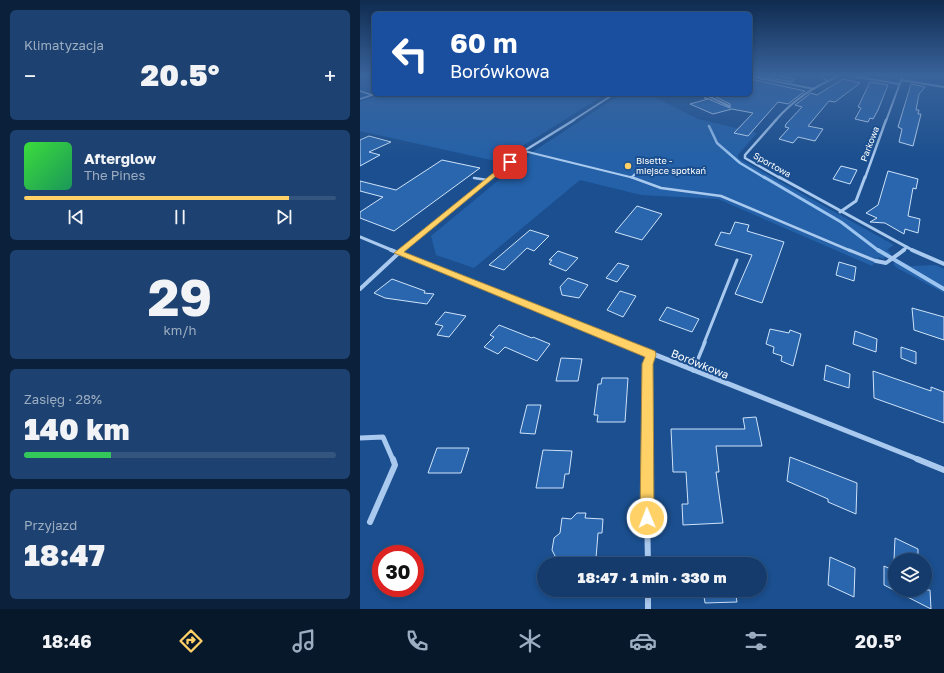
<!DOCTYPE html>
<html lang="pl">
<head>
<meta charset="utf-8">
<style>
	body { margin:0; font-family:"Golos Text",sans-serif; background:#1d4271; color:#f1f3f6; height:100vh; display:flex; flex-direction:column; font-size:15px; white-space:nowrap }
	* { box-sizing:border-box; margin:0 }
	p { font-size:13px; color:#9dadc1 }
	.icon { flex:none; width:22px; height:22px; fill:none; stroke:currentColor; stroke-width:2; stroke-linecap:round; stroke-linejoin:round }
	.map { position:relative; flex:1; overflow:hidden }
	.details { display:flex; flex-direction:column; gap:10px; padding:10px; background:#0b203b; width:360px }
	.details>* { flex:none }
	.hud { position:absolute; left:12px; top:12px; width:380px; height:84px; border-radius:6px; box-shadow:0 2px 6px #0003,0 0 0 1px #33557e; background:#1a4fa0; color:#fff; overflow:hidden }
	.fabs { position:absolute; left:528px; top:553px; display:grid; gap:8px }
	.fabs a { display:grid; place-items:center; width:44px; height:44px; border-radius:50%; background:#143b6b; box-shadow:0 2px 6px #0003,0 0 0 1px #33557e; font-size:20px }
	.speed { position:absolute; left:12px; top:545px; display:flex; gap:8px; font-size:20px; font-weight:700; text-align:center }
	.speed>* { display:grid; place-content:center; width:52px; height:52px; border-radius:50%; background:#143b6b; box-shadow:0 2px 6px #0003,0 0 0 1px #33557e; line-height:1 }
	.speed .limit { border:6px solid #d22; background:#fff; color:#111 }
	.pin { position:absolute; display:grid; place-items:center; width:34px; height:34px; color:#fff; margin:-17px; border-radius:8px; box-shadow:0 2px 6px #0006 }
	.me { position:absolute; width:44px; margin:-22px; rotate:359deg; stroke-linejoin:round; filter:drop-shadow(0 0 3px #0008) }
	.turn { display:flex; align-items:center; gap:14px; height:84px; padding:0 12px; font-size:18px }
	.turn .icon { width:52px; height:52px; stroke-width:2.5 }
	.turn b { display:block; font-size:28px; line-height:34px }
	.big { font-size:30px; font-weight:800; line-height:1.1 }
	.details .widget { flex:1; display:flex; flex-direction:column; justify-content:center; gap:6px; min-width:0; padding:0 14px; border-radius:6px; background:#1d4271 }
	.details .dial { align-items:center; gap:0 }
	.dial b { font-size:52px; line-height:1 }
	.song { display:flex; align-items:center; gap:12px }
	.cover { width:48px; height:48px; border-radius:6px; background:linear-gradient(135deg,hsl(120 70% 55%),hsl(150 70% 35%)) }
	.played { height:4px; border-radius:2px; background:linear-gradient(90deg,#ffd166 85%,#33557e 85%) }
	.keys { display:flex; justify-content:space-around; direction:ltr }
	.heat { display:flex; justify-content:space-between; align-items:center; font-size:22px; direction:ltr }
	.charge { height:6px; border-radius:3px; background:linear-gradient(90deg,#34c759 28%,#33557e 0) }
	.trip { position:absolute; left:177px; top:557px; width:230px; height:40px; border-radius:20px; background:#143b6b; box-shadow:0 2px 6px #0003,0 0 0 1px #33557e; font-weight:800; line-height:40px; text-align:center }
	.tabs { display:flex; height:64px; justify-content:space-around; align-items:center; background:#08182b; color:#9dadc1 }
	.tabs .icon { width:28px; height:28px }
	.tabs .current { color:#ffd166 }
	.tabs b { font-size:18px; color:#f1f3f6 }
	main { display:flex; flex:1; min-height:0 }
	.map>svg:first-child { display:block }
</style>
</head>
<body>
<main>
<section class="details">
<div class="widget"><p>Klimatyzacja</p>
<div class="heat"><a>−</a><b class="big">20.5°</b><a>+</a></div>
</div>
<div class="widget">
<div class="song"><i class="cover"></i><div><b>Afterglow</b><p>The Pines</p></div></div>
<div class="played"></div>
<div class="keys"><svg class="icon" aria-label="previous" viewBox="0 0 24 24"><path d="M18 5L8 12l10 7zM5 5v14"/></svg><svg class="icon" aria-label="pause" viewBox="0 0 24 24"><path d="M8 5v14M16 5v14"/></svg><svg class="icon" aria-label="next" viewBox="0 0 24 24"><path d="M6 5l10 7-10 7zM19 5v14"/></svg></div>
</div>
<div class="widget dial"><b>29</b><p>km/h</p></div>
<div class="widget"><p>Zasięg · 28%</p><b class="big">140 km</b><div class="charge"></div></div>
<div class="widget"><p>Przyjazd</p><b class="big">18:47</b></div>
</section>
<div class="map">
<svg width="584" height="609" viewBox="0 0 584 609">
	<rect width="100%" height="100%" fill="#1b4f8f"/>
	<path fill="#2461a8" d="M23 94H246L161 147 140 162 0 131V102Z
		M261 94H288L338 119 397 133 378 155V158L534 245 527 250 531 253 523 259 519 257 512 266 358 199 281 195 220 180 114 268 76 255 71 236 174 151Z
		M537 260 551 266 576 265 584 269V293L537 268 533 264Z"/>
	<g fill="none" stroke-linecap="round" stroke-linejoin="round">
		<path stroke="#9cc4f0" stroke-width="2" d="M345 98 352 101"/>
		<path stroke="#9cc4f0" stroke-width="2.5" d="M349 126 357 143 380 163 405 178"/>
		<path stroke="#9cc4f0" stroke-width="3" d="M404 177 481 222 519 251"/>
		<path stroke="#9cc4f0" stroke-width="4" d="M518 250 584 289"/>
	</g>
	<path fill="#2a66ad" stroke="#cfe3fa" d="M408 75H413L435 79 432 82 405 77Z
		M390 79 445 91 428 104 418 102 388 136 374 133 393 113 372 109 353 114 330 104 348 99 370 108V104L356 97 367 94H390Z
		M483 79 500 83 475 102 469 101 448 126 463 129 455 141 438 137 433 143 419 139 429 128 425 127 426 124 442 107 435 105 451 93 457 95Z
		M510 82 528 85 518 110 513 119 510 118 508 122 495 119 501 108 498 107Z
		M551 84 565 87 559 94 556 110H559L558 114H561L553 146 539 142 542 129 538 127Z
		M9 136 31 142 9 152 20 155 0 166V140Z
		M82 160 120 168 34 231 0 218V212L23 197 0 191V181L36 190Z
		M481 166 497 170 490 184 473 179Z
		M528 171 558 179 556 189 553 188 548 216 560 219 558 233 545 229 544 234 525 223 510 222 517 218 506 213 518 205Z
		M277 206 302 214 282 240 255 232Z
		M375 222 389 225 387 231 424 242 402 303 375 294 392 255 355 245 361 232 370 234Z
		M170 230 189 236 174 251 167 248 144 270 129 265Z
		M198 251 218 258 206 271 189 264 192 260H189Z
		M479 262 496 267 494 281 476 275Z
		M258 263 269 266 257 282 246 278Z
		M208 278 228 285 219 298 202 295 200 287Z
		M32 279 65 291 64 293 74 294 67 304 25 298 14 293Z
		M260 291 276 296 263 317 247 310Z
		M307 307 339 319 332 332 299 320Z
		M552 308 584 317V340L554 330Z
		M85 312 106 316 89 337 77 335 83 326 75 324Z
		M139 325 172 338 173 337 190 344 177 361 145 347 138 354 124 347 134 337 130 335Z
		M410 329 429 333 430 330 441 334 433 366 421 361 422 356 413 353 414 347 406 344Z
		M495 331 517 339 516 352 493 344Z
		M541 347 556 352V364L541 358Z
		M201 358 222 359 218 381H196Z
		M466 365 490 374 489 388 464 380Z
		M513 371 571 391V387L584 392V423L514 398Z
		M242 378H268L265 422H237L238 415H234L238 384H241Z
		M167 405H181L175 434 160 433Z
		M396 417 402 446H356L359 472H356L363 523 323 525 322 504H328L326 472H313L311 429H385L383 418Z
		M77 448H109L101 473H68Z
		M183 450 212 451 209 474H205L203 488H176Z
		M430 457 497 483 496 514 468 502V499L427 481Z
		M217 513H226L225 518 243 519 242 533H238L236 558H196L192 550 194 538 200 533 202 518 211 519Z
		M535 538 558 549V560H534Z
		M470 557 495 568 494 597 468 585Z
		M524 566 535 571V590H570L571 609 524 585Z
		M343 590H375L377 602 345 603Z"/>
	<g fill="none" stroke-linecap="round" stroke-linejoin="round">
		<path stroke="#a9c9ee" stroke-width="1.5" d="M460 75 467 81
			M0 91 12 95
			M0 99 15 94"/>
		<path stroke="#a9c9ee" stroke-width="2" d="M164 151 274 178
			M272 177 279 170"/>
		<path stroke="#a9c9ee" stroke-width="2.5" d="M271 177 301 188 361 196 491 251
			M114 178 128 180"/>
		<path stroke="#a9c9ee" stroke-width="3" d="M489 250 516 261
			M344 343 377 260"/>
		<path stroke="#a9c9ee" stroke-width="3.5" d="M333 371 345 342"/>
		<path stroke="#a9c9ee" stroke-width="2" d="M486 75 539 84
			M390 76 454 89
			M541 80 584 87
			M344 94 369 106
			M212 121 254 94
			M415 121C434 99 455 86 481 75
			M526 121 543 75"/>
		<path stroke="#a9c9ee" stroke-width="2.5" d="M416 120 385 155V158L420 178
			M131 178 164 151 214 120
			M505 178 526 120"/>
		<path stroke="#a9c9ee" stroke-width="3" d="M419 177 554 251
			M480 212 496 201 505 177
			M0 237 34 251
			M41 251 132 177
			M542 251 547 247"/>
		<path stroke="#a9c9ee" stroke-width="4" d="M31 250 266 343
			M552 250 584 264
			M516 261 526 263 544 250
			M0 289 42 250"/>
		<path stroke="#a9c9ee" stroke-width="5" d="M263 342 560 460
			M0 438 23 437 33 460
			M286 460 287 364 291 355"/>
		<path stroke="#a9c9ee" stroke-width="6" d="M286 459 288 564
			M557 459 584 470
			M10 522 35 465 33 459
			M288 590V609"/>
	</g>
	<linearGradient id="sky" x2="0" y2="1"><stop stop-color="#0f2b4f"/><stop offset="0.47" stop-color="#39639b"/><stop offset="1" stop-color="#39639b" stop-opacity="0"/></linearGradient>
	<rect width="584" height="160" fill="url(#sky)"/>
	<path fill="#ffd166" stroke="#a68842" d="M148 161 153 162 44 252 295 351 296 355 293 364 294 518 292 523 287 525 282 523 280 518 282 364 285 357 34 253Z"/>
	<circle fill="#ffd166" stroke="#1b4f8f" stroke-width="1.5" cx="268" cy="166" r="4"/>
	<g text-anchor="middle" stroke-width="4" stroke-linejoin="round" paint-order="stroke">
		<g font-size="9" fill="#fff" stroke="#1b4f8f">
			<text transform="translate(510 144) rotate(-69)" y="3">Parkowa</text>
			<text transform="translate(412 165) rotate(29)" y="3">Sportowa</text>
		</g>
		<g font-size="9" fill="#fff" stroke="#1b4f8f" text-anchor="start">
			<text x="276" y="164">Bisette -<tspan x="276" dy="10">miejsce spotkań</tspan></text>
		</g>
		<g font-size="11" fill="#fff" stroke="#1b4f8f">
			<text transform="translate(340 364) rotate(22)" y="4">Borówkowa</text>
		</g>
	</g>
</svg>
<div class="fabs">
<a><svg class="icon" aria-label="layers" viewBox="0 0 24 24"><path d="M12 4l9 5-9 5-9-5zM3 14l9 5 9-5"/></svg></a>
</div>
<div class="speed"><div class="limit">30</div></div>
<div class="pin" style="left:150px;top:162px;background:#d93025"><svg class="icon" aria-label="arrive" viewBox="0 0 24 24"><path d="M6 21V4h12l-3 4 3 4H6"/></svg></div>
<svg class="me" style="left:287px;top:518px" viewBox="-20 -20 40 40"><circle r="17" fill="#ffd166" stroke="#fff" stroke-width="3"/><path d="M0-11L8 9 0 5-8 9z" fill="#fff"/></svg>
<div class="trip">18:47 · 1 min · 330 m</div>
<div class="hud">
<div class="turn"><svg class="icon" aria-label="left" viewBox="0 0 24 24"><path d="M17 20v-9H6M10 6l-5 5 5 5"/></svg><div><b>60 m</b>Borówkowa</div></div>
</div>
</div>
</main>
<nav class="tabs">
<b>18:46</b>
<svg class="icon current" aria-label="directions" viewBox="0 0 24 24"><path d="M12 3l9 9-9 9-9-9zM9 14v-3h6M13 9l2 2-2 2"/></svg>
<svg class="icon" aria-label="music" viewBox="0 0 24 24"><path d="M9 18V5l10-2v13"/><circle cx="6" cy="18" r="3"/><circle cx="16" cy="16" r="3"/></svg>
<svg class="icon" aria-label="phone" viewBox="0 0 24 24"><path d="M5 4h4l2 5-3 2q2 4 5 5l2-3 5 2v4C11 20 4 13 5 4z"/></svg>
<svg class="icon" aria-label="climate" viewBox="0 0 24 24"><path d="M12 3v18M4 7l16 10M4 17L20 7"/></svg>
<svg class="icon" aria-label="car" viewBox="0 0 24 24"><path d="M5 17H2v-5l4-1 3-4h7l3 4 3 1v5h-3M9 17h6M6 11h13"/><circle cx="7" cy="17" r="2"/><circle cx="17" cy="17" r="2"/></svg>
<svg class="icon" aria-label="filters" viewBox="0 0 24 24"><path d="M4 7h16M4 17h16"/><circle cx="9" cy="7" r="2"/><circle cx="15" cy="17" r="2"/></svg>
<b>20.5°</b>
</nav>
</body>
</html>
